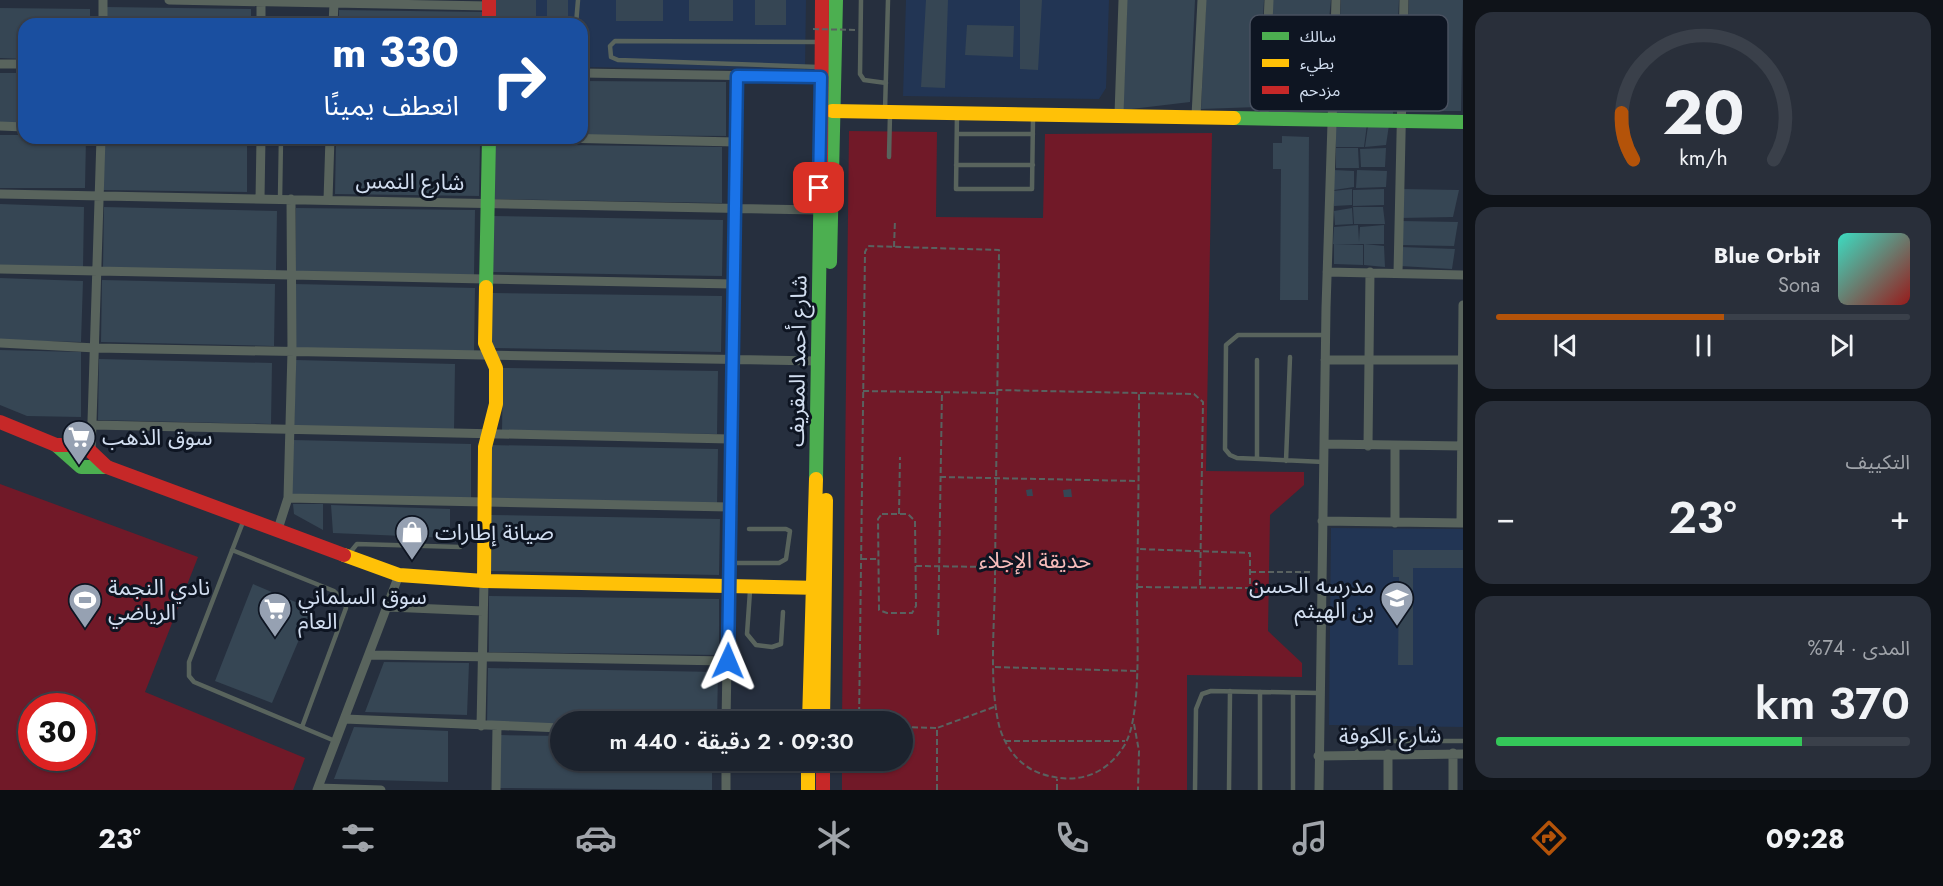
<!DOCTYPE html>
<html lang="ar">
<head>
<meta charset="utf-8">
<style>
	body { margin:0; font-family:Jost,"Noto Sans Arabic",sans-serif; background:#292f3a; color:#f1f3f6; direction:rtl; height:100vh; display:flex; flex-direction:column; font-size:22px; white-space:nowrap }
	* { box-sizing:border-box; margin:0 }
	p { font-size:20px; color:#a0a4aa }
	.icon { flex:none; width:33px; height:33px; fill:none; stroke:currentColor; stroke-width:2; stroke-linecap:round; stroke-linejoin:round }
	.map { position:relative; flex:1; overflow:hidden; direction:ltr }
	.drawer { display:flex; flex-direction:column; gap:12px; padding:12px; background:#0f1319; width:480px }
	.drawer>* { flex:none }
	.guide { position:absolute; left:18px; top:18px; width:570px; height:126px; border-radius:18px; box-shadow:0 2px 4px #0004,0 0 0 2px #3a404a; direction:rtl; background:#1a4fa0; color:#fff; overflow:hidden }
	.speed { position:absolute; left:18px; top:693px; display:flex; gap:12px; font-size:30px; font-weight:700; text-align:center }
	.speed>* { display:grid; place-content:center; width:78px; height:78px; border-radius:50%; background:#1c232e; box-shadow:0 2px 4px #0004,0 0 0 2px #3a404a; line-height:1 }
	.speed .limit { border:9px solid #d22; background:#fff; color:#111 }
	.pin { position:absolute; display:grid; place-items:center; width:51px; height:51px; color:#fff; margin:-26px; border-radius:12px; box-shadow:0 3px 9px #0006 }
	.me { position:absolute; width:66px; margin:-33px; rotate:1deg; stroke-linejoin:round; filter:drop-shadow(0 0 4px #0008) }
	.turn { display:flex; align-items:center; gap:21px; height:126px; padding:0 30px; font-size:27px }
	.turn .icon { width:78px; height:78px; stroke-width:2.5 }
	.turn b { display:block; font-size:42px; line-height:51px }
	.big { font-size:45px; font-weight:600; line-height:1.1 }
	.drawer .tile { flex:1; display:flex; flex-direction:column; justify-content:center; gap:9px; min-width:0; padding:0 21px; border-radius:18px; background:#292f3a }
	.drawer .dial { align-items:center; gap:0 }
	.dial svg { height:156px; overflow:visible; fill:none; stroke:#3a404a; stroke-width:7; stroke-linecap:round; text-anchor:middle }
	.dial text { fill:#f1f3f6; stroke:none }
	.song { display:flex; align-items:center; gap:18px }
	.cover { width:72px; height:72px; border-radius:9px; background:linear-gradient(135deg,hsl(170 70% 55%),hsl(0 70% 35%)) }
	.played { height:6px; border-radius:3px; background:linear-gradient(90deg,#b45309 55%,#3a404a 55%) }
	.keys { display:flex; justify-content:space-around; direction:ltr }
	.heat { display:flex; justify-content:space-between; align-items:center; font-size:33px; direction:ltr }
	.charge { height:9px; border-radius:4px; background:linear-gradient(90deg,#34c759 74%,#3a404a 0) }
	.trip { position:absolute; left:550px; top:711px; width:363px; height:60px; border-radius:30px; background:#1c232e; box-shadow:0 2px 4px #0004,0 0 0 2px #3a404a; font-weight:600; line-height:60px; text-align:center; direction:rtl }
	.tabs { display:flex; height:96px; justify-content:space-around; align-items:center; background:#0b0e12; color:#a0a4aa }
	.tabs .icon { width:42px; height:42px }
	.tabs .active { color:#b45309 }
	.tabs b { font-size:27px; color:#f1f3f6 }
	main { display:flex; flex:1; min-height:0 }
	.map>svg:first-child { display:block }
</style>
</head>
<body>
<main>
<section class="drawer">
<div class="tile dial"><svg viewBox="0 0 100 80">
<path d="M14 69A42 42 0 1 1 86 69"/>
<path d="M14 69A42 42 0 0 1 8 45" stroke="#b45309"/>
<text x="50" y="56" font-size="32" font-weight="700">20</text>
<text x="50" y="72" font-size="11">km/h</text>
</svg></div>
<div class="tile">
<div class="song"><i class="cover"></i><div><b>Blue Orbit</b><p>Sona</p></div></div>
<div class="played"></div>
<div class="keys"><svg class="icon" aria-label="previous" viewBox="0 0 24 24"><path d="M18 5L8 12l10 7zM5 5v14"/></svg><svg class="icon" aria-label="pause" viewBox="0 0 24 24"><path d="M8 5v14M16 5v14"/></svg><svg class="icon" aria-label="next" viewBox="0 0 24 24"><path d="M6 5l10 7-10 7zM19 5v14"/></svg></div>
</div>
<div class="tile"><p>التكييف</p>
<div class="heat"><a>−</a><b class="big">23°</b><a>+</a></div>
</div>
<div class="tile"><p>المدى · 74%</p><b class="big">370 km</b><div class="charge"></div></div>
</section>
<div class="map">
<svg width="1463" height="790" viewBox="0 0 1463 790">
	<rect width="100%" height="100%" fill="#262f3e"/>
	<path fill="#223554" d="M495 0H806L805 71 582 67V24H495Z
		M906 0H1109L1106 88 1099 99 903 96Z
		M1331 528 1463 529V727L1329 725Z"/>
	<path fill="#711928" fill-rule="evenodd" d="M849 131 937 132 936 217 1043 218 1045 134 1212 133 1206 471 1304 472V485L1270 515 1268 631 1302 663V677L1187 675V790H842V761L903 760V722L842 721Z
		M0 484 198 557 145 692 305 758 293 790H0ZM82 706V758H32V706Z"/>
	<path fill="#364654" d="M495 0H536V24H495Z
		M547 0H568V24H547Z
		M616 0H663V21H616Z
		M689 0H733V21H689Z
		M755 0H786V25H755Z
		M926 0H948L945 88 921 87Z
		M1020 0H1042L1038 70 1020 69Z
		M1127 0H1195L1190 102 1123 110Z
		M1206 0H1264L1258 107 1201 109Z
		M1273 0H1331L1323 77 1270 76Z
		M1341 0H1399L1393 114 1335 113Z
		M1409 0H1463L1461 111H1404Z
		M107 7 251 9V24H107Z
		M0 8 90 9V24H24V59L0 58Z
		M339 10 483 12V24H339Z
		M967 25 1014 26 1013 57 965 55Z
		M0 73H24V123H0Z
		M582 81 726 82V136L582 135Z
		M1367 124 1364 147H1336L1335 126Z
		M1389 125 1386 145 1365 147 1368 126Z
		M0 135H24V138H86L85 188H0Z
		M1282 136 1309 137 1308 300H1280L1281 169H1273V143H1282Z
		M103 138 247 139V192L103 190Z
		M336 141 480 143 479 196 335 194Z
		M493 144 722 147V203L492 199Z
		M1336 148H1358L1359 168H1336Z
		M1386 148 1385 167H1361L1360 149Z
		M1334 170 1354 171V187L1334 190Z
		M1357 170 1387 171 1386 187 1356 188Z
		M1352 189V205L1334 206 1333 191Z
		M1384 189V205L1353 206V190Z
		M1401 189 1459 190 1453 217 1400 218Z
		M0 204 84 207 83 269 0 266Z
		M104 207 277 211 276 272 103 268Z
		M1353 207H1383L1385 224H1354Z
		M296 208 475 210 474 275 296 272Z
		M1352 208 1353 224 1335 225 1334 211Z
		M493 216 723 220 722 276 492 272Z
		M1402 221 1458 222 1454 246 1400 245Z
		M1358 225 1359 242 1360 227 1384 225V244H1333L1334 227Z
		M1334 244 1363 245V265L1334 264Z
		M1364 244 1384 246 1385 267 1364 265Z
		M1401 247 1455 249 1452 269 1400 266Z
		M0 278 83 281 81 342 0 340Z
		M102 280 275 284 274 346 101 342Z
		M294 284 475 288 474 352 296 349Z
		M492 293 722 296 721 352 491 348Z
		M0 350 81 352V417L27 416 0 405Z
		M99 359 272 363 271 424 98 420Z
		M296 360 455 364 454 431 294 426Z
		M503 368 718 371 717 434 502 431Z
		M292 440 471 444V501L291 495Z
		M488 445 718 449 717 505 487 501Z
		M1032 489 1033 496H1027L1026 490Z
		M1071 489 1072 497H1064L1063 490Z
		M293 504H323V530L294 514Z
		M331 505 450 509V538L333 533Z
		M490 515 720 519 719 575 489 571Z
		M1393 550H1463V568H1413V665H1398L1399 577H1393Z
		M253 584 312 609 272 703 215 681Z
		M489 596 719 599V655L489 652Z
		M384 662 469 663 467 715 365 712Z
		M488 668 718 672 717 722 487 724Z
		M354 727 448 731V782L334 779Z
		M500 735 561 736V760H712V790L499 788Z"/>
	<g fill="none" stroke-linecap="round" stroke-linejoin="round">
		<path stroke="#596260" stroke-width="2" stroke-dasharray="6 3" stroke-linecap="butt" d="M894 247 895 220
			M863 391 997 393
			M1140 393 1194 394 1203 402 1200 588
			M940 477 1138 481
			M882 514H908L915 521 916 606 912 613H887L879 610 878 519Z
			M899 514 900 457
			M861 559H878
			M916 566 995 567
			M1250 572H1313
			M1137 587 1250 588V553L1138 549
			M938 635 942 392
			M995 667 1136 671
			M859 722 865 252 868 246 999 250C998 358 996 466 995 575 995 620 988 686 1000 729 1007 750 1021 767 1042 774 1076 785 1105 776 1124 746 1142 718 1137 633 1137 597 1138 529 1139 461 1139 393L997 390
			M1134 724 1139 751 1138 790
			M903 727 937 728
			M1005 741H1125
			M859 762V760
			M937 790V728L994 707
			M1057 790V779"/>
		<path stroke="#59645d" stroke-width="4.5" d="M861 0 860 74 864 80 886 83
			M576 24 578 0
			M818 67 618 60 611 57 610 46 615 41 818 42
			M885 111 888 0
			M957 114 956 189H1032L1033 118
			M957 134H1033
			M889 157 890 114
			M956 165H1033
			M280 199 281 138
			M1257 360V459
			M1286 461 1290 357
			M1324 462 1237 458 1230 455 1225 449 1226 345 1238 335H1325
			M243 522 189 662V676L194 682 335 741
			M232 550 334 591 344 601 346 608 302 727
			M348 555 357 544 460 547
			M729 563H779L786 559 790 531 786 529H749
			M750 591 747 634 756 645 772 647 781 644 783 612
			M1260 692V790
			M1293 693V790
			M1354 754 1374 741H1463
			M1195 790 1196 709 1202 694 1211 691 1319 693
			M1229 790 1230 691"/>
		<path stroke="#59645d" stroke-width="9" d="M169 0 489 6
			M103 24V0
			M261 24V2
			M333 24 334 3
			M0 64H24
			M582 73 821 77
			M1119 114 1123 0
			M1196 116 1202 0
			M1264 117 1269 0
			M0 126 24 127
			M559 138 736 142
			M0 194 818 210
			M260 199 261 138
			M328 200 330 138
			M0 269 733 284
			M1327 272 1463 275
			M1398 273 1404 0
			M0 343 96 348 819 361
			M1325 360H1462
			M93 425 730 439
			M1324 444 1463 446
			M1368 446 1370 272
			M1395 446V523
			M91 453 101 138
			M288 498 729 507
			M1322 521 1463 523
			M1461 523 1463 305
			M277 532 288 498 292 351 291 199
			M388 607 483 611
			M371 655 727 661
			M345 719 561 728
			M726 722 737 76
			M481 726 484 581
			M1318 756 1463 754
			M318 788 381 790
			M317 790 399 575
			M496 790 497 726
			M726 790V760
			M1319 790 1326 308 1336 0
			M1388 790V754
			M1453 790V753"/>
		<path stroke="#4caf50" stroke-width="14" d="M1234 118 1463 122
			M830 262 836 0
			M486 287 489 138
			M56 445 81 467H107
			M816 479 821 163"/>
		<path stroke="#ffc107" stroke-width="14" d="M832 111 1234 118
			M344 555 399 575 484 581 821 588
			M484 581 485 447 496 404V368L485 343 486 287
			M809 722 816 479
			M823 722 826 500
			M808 760V790"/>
		<path stroke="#c62828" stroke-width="14" d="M489 0V24
			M821 163 822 0
			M0 422 56 445H77L88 449 107 467 344 555
			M823 760V790"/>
		<path stroke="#596260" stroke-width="2" stroke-dasharray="6 3" stroke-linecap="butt" d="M813 29 857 30"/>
	</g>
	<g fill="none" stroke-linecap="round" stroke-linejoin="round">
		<g stroke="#114b97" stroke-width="15">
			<path id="route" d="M728 661 737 76 821 77 819 188"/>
		</g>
		<use href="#route" stroke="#1a73e8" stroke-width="10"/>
	</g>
	<defs>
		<g id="supermarket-pin" transform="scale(1.725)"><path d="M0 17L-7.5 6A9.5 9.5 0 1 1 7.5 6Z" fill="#96a1b2" stroke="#0e1522"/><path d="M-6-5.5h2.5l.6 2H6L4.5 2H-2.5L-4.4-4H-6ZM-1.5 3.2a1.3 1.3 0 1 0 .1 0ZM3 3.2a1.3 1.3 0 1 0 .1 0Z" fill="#fff"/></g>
		<g id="shop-pin" transform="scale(1.725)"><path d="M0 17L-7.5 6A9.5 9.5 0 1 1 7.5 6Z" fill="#96a1b2" stroke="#0e1522"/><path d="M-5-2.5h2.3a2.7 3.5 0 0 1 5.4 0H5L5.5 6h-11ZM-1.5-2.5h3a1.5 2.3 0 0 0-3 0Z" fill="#fff"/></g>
		<g id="school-pin" transform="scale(1.725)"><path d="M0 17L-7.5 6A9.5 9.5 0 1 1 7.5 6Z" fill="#96a1b2" stroke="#0e1522"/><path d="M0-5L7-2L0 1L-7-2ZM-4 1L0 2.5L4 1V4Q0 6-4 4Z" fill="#fff"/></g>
		<g id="stadium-pin" transform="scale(1.725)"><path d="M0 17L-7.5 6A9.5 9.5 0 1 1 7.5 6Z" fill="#96a1b2" stroke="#0e1522"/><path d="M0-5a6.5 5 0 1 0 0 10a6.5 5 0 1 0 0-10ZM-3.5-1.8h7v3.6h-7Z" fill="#fff"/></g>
	</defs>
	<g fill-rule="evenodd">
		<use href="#supermarket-pin" x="79" y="437"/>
		<use href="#shop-pin" x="412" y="532"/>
		<use href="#school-pin" x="1397" y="598"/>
		<use href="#stadium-pin" x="85" y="600"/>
		<use href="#supermarket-pin" x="275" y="609"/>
	</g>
	<g text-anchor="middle" stroke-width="6" stroke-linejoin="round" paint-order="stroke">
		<g font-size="22" fill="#d2def0" stroke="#0e1522">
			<text transform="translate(410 181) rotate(1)" y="8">شارع النمس</text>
			<text transform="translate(797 361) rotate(-89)" y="8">شارع أحمد المقريف</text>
			<text transform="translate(1390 735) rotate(-1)" y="8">شارع الكوفة</text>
		</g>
		<g font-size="22" fill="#d2def0" stroke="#0e1522" text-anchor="start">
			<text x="102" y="445">سوق الذهب</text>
			<text x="435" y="540">صيانة إطارات</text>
			<text x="1374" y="593" text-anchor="end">مدرسه الحسن<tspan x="1374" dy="25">بن الهيثم</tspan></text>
			<text x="108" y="595">نادي النجمة<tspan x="108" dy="25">الرياضي</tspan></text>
			<text x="298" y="604">سوق السلماني<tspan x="298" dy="25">العام</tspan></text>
		</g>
		<g font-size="22" fill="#f8bcbb" stroke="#0e1522">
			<text x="1035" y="568">حديقة الإجلاء</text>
		</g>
	</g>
	<rect x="1250" y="15" width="198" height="96" rx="9" fill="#0e1522" stroke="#495160" stroke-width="1.5"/>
	<rect x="1262" y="32" width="27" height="8" fill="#4caf50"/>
	<rect x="1262" y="59" width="27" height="8" fill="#ffc107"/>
	<rect x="1262" y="86" width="27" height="8" fill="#c62828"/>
	<g font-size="16" fill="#d2def0">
		<text x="1300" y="42">سالك</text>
		<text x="1300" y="69">بطيء</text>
		<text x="1300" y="96">مزدحم</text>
	</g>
</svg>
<div class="speed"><div class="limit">30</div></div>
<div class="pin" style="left:819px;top:188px;background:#d93025"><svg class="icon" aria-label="arrive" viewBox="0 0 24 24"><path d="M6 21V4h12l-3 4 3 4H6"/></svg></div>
<svg class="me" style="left:728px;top:661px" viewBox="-20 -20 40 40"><path d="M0-17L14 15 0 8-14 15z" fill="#1a73e8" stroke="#fff" stroke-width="4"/></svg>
<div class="trip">09:30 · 2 دقيقة · 440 m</div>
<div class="guide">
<div class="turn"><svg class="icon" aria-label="right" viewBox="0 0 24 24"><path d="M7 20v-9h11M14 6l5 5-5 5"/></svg><div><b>330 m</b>انعطف يمينًا</div></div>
</div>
</div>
</main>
<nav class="tabs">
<b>09:28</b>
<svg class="icon active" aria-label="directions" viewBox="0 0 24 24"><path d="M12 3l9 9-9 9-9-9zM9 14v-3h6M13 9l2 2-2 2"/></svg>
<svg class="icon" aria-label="music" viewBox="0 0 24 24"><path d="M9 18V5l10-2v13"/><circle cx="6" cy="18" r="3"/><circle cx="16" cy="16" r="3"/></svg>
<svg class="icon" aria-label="phone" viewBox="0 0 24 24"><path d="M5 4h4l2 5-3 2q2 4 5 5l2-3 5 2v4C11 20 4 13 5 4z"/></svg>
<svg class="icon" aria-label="climate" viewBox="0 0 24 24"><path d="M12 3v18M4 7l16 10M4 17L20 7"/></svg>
<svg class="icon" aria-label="car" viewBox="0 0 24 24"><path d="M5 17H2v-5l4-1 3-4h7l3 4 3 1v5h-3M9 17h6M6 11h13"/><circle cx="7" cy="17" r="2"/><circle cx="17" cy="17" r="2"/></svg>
<svg class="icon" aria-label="filters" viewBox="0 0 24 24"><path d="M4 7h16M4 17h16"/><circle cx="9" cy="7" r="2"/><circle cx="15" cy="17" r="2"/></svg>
<b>23°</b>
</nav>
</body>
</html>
